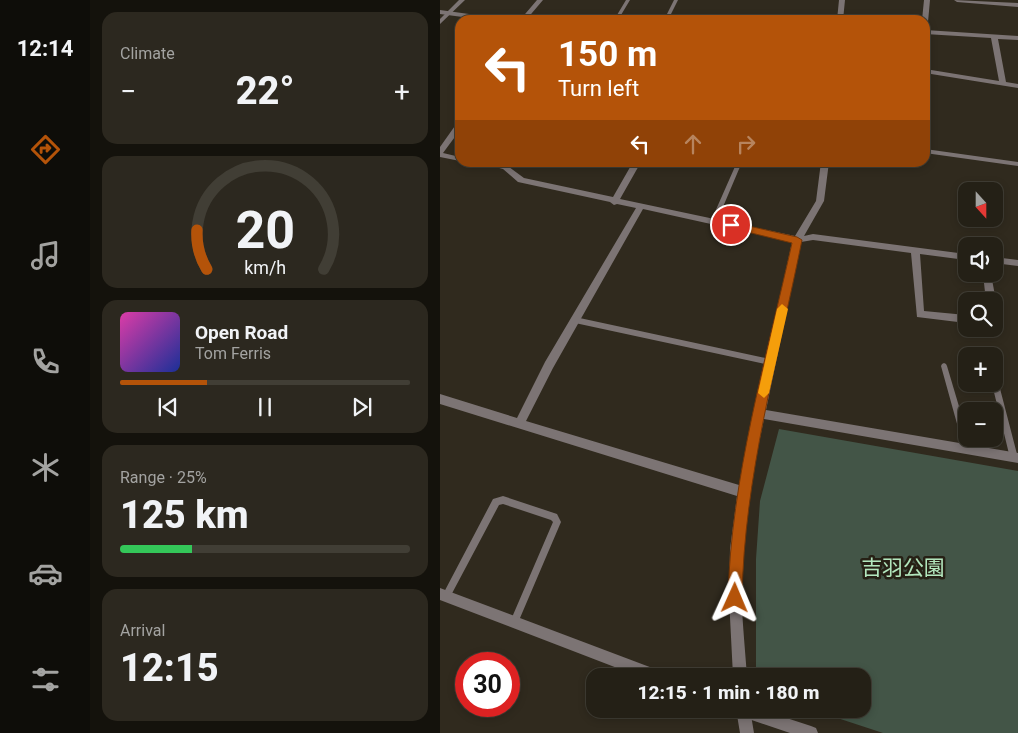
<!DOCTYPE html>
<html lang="en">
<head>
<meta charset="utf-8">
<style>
	body { margin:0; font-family:Roboto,"Noto Sans JP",sans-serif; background:#2c281f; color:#f1f3f6; height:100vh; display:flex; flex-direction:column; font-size:19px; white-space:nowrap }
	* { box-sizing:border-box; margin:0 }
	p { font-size:16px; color:#a3a3a1 }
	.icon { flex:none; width:28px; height:28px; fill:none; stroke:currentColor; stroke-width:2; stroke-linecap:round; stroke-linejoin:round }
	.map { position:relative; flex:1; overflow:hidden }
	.sheet { display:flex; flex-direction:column; gap:12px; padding:12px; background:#14120c; width:350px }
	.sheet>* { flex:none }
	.hud { position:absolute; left:15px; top:15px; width:475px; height:152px; border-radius:15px; box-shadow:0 2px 8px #0003,0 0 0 1px #413e35; background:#b45309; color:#fff; overflow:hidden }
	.needle { width:32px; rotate:159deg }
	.tools { position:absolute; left:518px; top:182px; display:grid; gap:10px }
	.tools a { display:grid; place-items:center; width:45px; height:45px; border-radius:10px; background:#242016; box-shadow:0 2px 8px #0003,0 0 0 1px #413e35; font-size:25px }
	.speed { position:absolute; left:15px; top:652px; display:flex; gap:10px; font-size:25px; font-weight:700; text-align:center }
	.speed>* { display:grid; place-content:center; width:65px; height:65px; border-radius:50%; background:#242016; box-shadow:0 2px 8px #0003,0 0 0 1px #413e35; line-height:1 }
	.speed .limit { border:8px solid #d22; background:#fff; color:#111 }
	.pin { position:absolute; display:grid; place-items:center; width:42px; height:42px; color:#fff; margin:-21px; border:2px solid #fff; border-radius:50%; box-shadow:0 1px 5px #0007 }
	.me { position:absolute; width:55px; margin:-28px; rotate:1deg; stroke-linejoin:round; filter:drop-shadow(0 0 4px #0008) }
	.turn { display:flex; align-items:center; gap:18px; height:105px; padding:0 20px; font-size:22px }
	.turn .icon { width:65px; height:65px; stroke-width:2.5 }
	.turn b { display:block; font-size:35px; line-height:42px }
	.lanes { display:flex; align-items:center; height:48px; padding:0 20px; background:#0003; justify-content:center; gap:25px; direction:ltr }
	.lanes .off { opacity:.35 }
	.big { font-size:38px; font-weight:800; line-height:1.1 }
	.sheet .tile { flex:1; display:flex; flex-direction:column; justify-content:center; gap:8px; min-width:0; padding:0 18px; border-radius:15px; background:#2c281f }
	.sheet .dial { align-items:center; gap:0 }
	.dial svg { height:130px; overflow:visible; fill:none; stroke:#413e35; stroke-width:7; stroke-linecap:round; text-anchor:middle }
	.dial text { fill:#f1f3f6; stroke:none }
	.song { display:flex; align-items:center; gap:15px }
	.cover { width:60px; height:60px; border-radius:8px; background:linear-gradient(135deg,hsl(320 70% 55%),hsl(230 70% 35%)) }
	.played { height:5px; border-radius:2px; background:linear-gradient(90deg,#b45309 30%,#413e35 30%) }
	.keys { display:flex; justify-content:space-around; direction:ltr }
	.heat { display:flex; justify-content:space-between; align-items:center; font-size:28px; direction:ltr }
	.charge { height:8px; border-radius:4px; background:linear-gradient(90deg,#34c759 25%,#413e35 0) }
	.trip { position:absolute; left:146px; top:668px; width:285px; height:50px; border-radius:15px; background:#242016; box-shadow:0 2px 8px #0003,0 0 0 1px #413e35; font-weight:800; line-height:50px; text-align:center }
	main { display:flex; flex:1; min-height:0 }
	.menu { display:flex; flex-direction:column; width:90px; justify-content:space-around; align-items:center; background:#0e0d09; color:#a3a3a1 }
	.menu .icon { width:35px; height:35px }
	.menu .current { color:#b45309 }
	.menu b { font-size:22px; color:#f1f3f6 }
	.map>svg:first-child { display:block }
</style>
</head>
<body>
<main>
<nav class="menu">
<b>12:14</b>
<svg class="icon current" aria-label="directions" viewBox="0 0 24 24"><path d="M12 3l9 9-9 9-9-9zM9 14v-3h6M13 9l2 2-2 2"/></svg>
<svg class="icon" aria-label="music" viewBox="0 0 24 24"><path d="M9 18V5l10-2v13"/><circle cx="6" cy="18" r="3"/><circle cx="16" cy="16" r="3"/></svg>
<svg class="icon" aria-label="phone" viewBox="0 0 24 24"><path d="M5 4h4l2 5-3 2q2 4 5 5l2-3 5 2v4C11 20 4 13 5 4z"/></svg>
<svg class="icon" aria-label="climate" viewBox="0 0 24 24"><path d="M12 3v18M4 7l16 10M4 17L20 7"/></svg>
<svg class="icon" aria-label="car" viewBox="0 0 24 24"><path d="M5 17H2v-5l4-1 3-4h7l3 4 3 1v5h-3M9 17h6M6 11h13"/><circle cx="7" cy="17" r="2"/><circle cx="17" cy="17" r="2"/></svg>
<svg class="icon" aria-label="filters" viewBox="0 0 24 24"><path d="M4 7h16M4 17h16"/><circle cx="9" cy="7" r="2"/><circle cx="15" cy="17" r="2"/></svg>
</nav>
<section class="sheet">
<div class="tile"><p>Climate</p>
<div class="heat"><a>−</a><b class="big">22°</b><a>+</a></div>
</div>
<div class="tile dial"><svg viewBox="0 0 100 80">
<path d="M14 69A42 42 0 1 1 86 69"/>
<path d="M14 69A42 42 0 0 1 8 45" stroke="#b45309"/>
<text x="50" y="56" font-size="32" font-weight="700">20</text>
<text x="50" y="72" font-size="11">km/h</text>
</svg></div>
<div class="tile">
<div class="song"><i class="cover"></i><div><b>Open Road</b><p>Tom Ferris</p></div></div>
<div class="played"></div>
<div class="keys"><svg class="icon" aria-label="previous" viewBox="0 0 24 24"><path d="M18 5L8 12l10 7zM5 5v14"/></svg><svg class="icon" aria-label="pause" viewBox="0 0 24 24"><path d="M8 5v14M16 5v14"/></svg><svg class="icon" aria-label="next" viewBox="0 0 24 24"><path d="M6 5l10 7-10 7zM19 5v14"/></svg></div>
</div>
<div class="tile"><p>Range · 25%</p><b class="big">125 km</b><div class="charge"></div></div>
<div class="tile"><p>Arrival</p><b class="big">12:15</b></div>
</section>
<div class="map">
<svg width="578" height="733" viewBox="0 0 578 733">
	<rect width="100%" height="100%" fill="#302a1e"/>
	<path fill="#435547" d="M339 429 578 471V733H443L370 709H422V676H316V559L320 501Z"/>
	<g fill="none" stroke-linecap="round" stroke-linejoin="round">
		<path fill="#7c7474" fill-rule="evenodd" d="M186 0H190L178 20H174Z
			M234 0H238L228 20H224Z
			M297 162H302L277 221 276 222H272L271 221Z
			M135 317 330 359 332 360 333 362 332 364 330 365 135 323 132 320Z
			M504 363 506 364 507 366 526 430V439H529L532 449 531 451 528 452 525 451 524 449 501 366 502 364Z
			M554 374 556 375 557 377 578 458 577 460 574 462 571 460 570 458 552 384H554Z
			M63 496 117 514 121 522 77 625 74 626 71 625 70 622 113 522 111 520 63 504 59 505 9 599 6 600 3 599 2 596 53 499Z"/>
		<path fill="#7c7474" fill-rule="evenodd" d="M97 0H103L86 20H80Z
			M484 0H490L488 22 485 24V20H482Z
			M514 0 578 3V7L517 2Z
			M0 10 58 18 61 20H45L0 14Z
			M485 30 578 36V40L558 39 566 82 578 84V88L485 73V69L559 81 551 38 485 34Z
			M17 123H20V130L3 153 20 157V161L0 157V147Z
			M485 149 578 162V166L485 153Z
			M37 162H55L65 164 84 178 173 197 193 162H201L180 199 355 236 376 201 381 162H389L384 201 364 236 373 234 526 254V260L480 254 484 311 526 315V323L477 317 471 253 373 240 361 242 326 410 578 453V463L324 419C315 462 305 505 302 549 299 591 304 634 307 676H293L289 598 290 549 297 496 0 404V394L77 418 105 362 196 208 177 204 174 205 170 202 78 182 63 169ZM203 209 352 242 299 485 86 421 113 368Z
			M554 257 578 260V266L554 263Z
			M543 274H551L556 301 554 304V301H546Z
			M554 314 557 315 559 323 554 327Z
			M296 709H310L314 733H300Z"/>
		<path fill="#7c7474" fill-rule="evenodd" d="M19 0H25L0 24V19Z
			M399 0H405L403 20H397Z
			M0 588 215 669 220 671 222 676H198L0 600Z
			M292 709H319L371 726 376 728 378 733H350L294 714Z"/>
	</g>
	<path fill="#b45309" stroke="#753606" d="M291 222 357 237 362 240C338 359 304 477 302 598L300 604 295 606 290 604 288 598C291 478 326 360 352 243L287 227V223Z"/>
	<path fill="#f59e0b" d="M342 304 348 309 329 393 324 398 318 393 337 309Z"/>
	<g text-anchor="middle" stroke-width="5" stroke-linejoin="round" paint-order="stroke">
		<g font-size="21" fill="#b2e6bd" stroke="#262015">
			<text x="463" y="575">吉羽公園</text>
		</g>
	</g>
</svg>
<div class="tools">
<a><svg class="needle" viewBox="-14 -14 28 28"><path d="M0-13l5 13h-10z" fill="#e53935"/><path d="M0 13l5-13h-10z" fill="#a3a3a1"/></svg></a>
<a><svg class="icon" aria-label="sound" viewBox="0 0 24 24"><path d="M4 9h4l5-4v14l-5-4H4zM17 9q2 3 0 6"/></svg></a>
<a><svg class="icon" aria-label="search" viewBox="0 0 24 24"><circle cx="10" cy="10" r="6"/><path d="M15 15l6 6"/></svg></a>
<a>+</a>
<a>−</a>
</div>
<div class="speed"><div class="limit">30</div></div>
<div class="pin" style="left:291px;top:225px;background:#d93025"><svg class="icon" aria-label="arrive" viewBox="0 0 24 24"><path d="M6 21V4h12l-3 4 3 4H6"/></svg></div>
<svg class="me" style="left:295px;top:598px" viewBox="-20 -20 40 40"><path d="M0-17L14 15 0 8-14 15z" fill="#b45309" stroke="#fff" stroke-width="4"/></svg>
<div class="trip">12:15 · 1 min · 180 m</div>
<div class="hud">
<div class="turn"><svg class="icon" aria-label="left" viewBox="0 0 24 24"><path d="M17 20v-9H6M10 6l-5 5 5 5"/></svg><div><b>150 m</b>Turn left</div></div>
<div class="lanes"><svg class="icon" aria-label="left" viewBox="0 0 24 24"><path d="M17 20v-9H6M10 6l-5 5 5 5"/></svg><svg class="icon off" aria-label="ahead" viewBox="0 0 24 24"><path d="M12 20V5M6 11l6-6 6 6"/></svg><svg class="icon off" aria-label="right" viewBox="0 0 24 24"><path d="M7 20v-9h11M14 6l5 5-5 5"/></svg></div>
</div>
</div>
</main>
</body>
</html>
